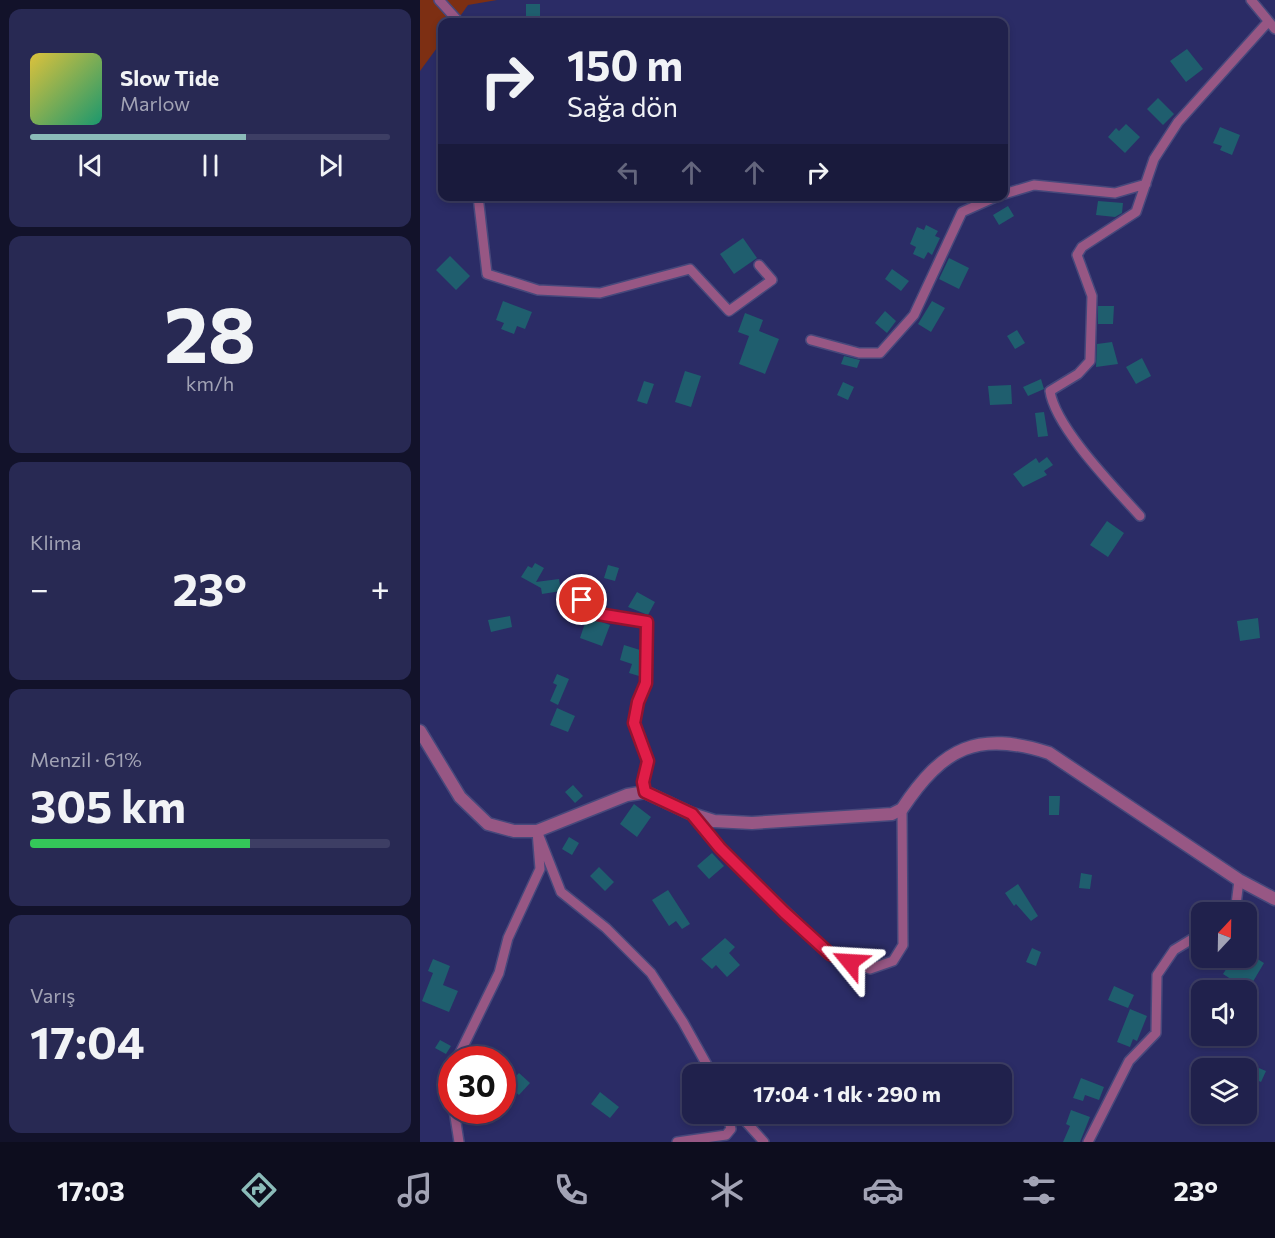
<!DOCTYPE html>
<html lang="tr">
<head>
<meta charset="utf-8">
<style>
	body { margin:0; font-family:Commissioner,sans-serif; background:#282953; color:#f1f3f6; height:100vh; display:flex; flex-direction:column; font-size:22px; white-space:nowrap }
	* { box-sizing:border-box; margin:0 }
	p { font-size:20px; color:#a2a3b5 }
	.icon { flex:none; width:33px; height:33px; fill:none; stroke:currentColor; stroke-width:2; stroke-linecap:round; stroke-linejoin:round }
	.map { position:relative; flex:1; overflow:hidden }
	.drawer { display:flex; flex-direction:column; gap:9px; padding:9px; background:#12122a; width:420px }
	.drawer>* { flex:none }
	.top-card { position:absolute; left:18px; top:18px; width:570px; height:183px; border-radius:12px; box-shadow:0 3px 9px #0003,0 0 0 2px #3d3e64; background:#20214c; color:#f1f3f6; overflow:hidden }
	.needle { width:39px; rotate:22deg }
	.buttons { position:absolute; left:771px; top:902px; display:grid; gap:12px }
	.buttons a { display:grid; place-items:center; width:66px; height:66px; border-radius:12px; background:#20214c; box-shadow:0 3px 9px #0003,0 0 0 2px #3d3e64; font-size:30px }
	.speed { position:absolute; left:18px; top:1046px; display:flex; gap:12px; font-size:30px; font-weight:700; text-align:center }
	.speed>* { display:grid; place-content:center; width:78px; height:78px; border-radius:50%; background:#20214c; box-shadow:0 3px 9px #0003,0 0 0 2px #3d3e64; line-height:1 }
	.speed .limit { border:9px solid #d22; background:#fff; color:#111 }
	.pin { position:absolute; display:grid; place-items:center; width:51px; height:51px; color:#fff; margin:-26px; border:3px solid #fff; border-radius:50%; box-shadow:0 2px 6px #0007 }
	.me { position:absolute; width:66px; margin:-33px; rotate:297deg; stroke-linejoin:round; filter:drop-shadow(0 0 4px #0008) }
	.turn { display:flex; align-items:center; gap:21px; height:126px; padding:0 30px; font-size:27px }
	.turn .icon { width:78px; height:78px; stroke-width:2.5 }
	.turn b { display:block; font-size:42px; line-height:51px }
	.lanes { display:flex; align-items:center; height:57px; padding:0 30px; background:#0003; justify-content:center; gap:30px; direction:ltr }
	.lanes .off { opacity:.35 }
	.big { font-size:45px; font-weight:700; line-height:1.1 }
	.drawer .widget { flex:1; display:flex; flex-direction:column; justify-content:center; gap:9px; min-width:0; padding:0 21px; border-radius:12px; background:#282953 }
	.drawer .dial { align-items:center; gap:0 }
	.dial b { font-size:78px; line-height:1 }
	.song { display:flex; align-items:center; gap:18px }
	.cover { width:72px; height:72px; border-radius:9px; background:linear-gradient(135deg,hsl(50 70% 55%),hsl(160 70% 35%)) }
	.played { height:6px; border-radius:3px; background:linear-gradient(90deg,#8bbbb9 60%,#3d3e64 60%) }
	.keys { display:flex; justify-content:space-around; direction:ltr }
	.heat { display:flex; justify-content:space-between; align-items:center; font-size:33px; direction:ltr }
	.charge { height:9px; border-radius:4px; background:linear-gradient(90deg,#34c759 61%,#3d3e64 0) }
	.trip { position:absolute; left:262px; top:1064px; width:330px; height:60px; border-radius:12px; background:#20214c; box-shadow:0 3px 9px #0003,0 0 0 2px #3d3e64; font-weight:700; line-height:60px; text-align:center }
	.menu { display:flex; height:96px; justify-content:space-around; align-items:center; background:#0d0d1e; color:#a2a3b5 }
	.menu .icon { width:42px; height:42px }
	.menu .selected { color:#8bbbb9 }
	.menu b { font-size:27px; color:#f1f3f6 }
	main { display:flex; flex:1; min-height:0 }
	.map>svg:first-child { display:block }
</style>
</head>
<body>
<main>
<section class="drawer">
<div class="widget">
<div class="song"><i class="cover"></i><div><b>Slow Tide</b><p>Marlow</p></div></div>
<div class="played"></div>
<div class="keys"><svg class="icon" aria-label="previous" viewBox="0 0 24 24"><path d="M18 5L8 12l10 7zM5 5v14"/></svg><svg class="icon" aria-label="pause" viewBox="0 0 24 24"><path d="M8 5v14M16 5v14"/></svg><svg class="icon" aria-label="next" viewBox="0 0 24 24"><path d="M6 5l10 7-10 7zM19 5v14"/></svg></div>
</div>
<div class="widget dial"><b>28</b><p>km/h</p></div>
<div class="widget"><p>Klima</p>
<div class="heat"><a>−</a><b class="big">23°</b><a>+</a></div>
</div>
<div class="widget"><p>Menzil · 61%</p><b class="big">305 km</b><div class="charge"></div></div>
<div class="widget"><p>Varış</p><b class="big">17:04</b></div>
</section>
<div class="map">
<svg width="855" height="1142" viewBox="0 0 855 1142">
	<rect width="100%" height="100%" fill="#2b2c66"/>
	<path fill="#7d2f13" d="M0 0H77L48 5 36 22H22V41L0 71Z"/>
	<path fill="#1f5e6e" d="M106 4H120V18H106Z
		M767 49 783 69 766 82 750 61Z
		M738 98 754 114 743 125 727 109Z
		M706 124 720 137 705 153 688 137 696 128 699 131Z
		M800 127 820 135 812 155 800 150 802 146 793 143Z
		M678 201 703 203 702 213 695 217 676 215Z
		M588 206 594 216 579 225 573 215Z
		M506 225 518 231 515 236 520 238 512 255 508 252 504 259 493 254 496 247 490 244 497 227 504 230Z
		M323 238 337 258 314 274 300 254Z
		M30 256 50 276 36 290 16 270Z
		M529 258 549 268 539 289 519 279Z
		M472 269 489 281 481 291 465 279Z
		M83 301 112 312 105 329 97 326 94 334 81 329 84 323 76 320Z
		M512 301 525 308 511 332 498 324Z
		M678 306H694L693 324H678Z
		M465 311 476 321 467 333 455 323Z
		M325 313 343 320 339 331 359 339 345 374 319 364 329 336 318 332Z
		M597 330 605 343 595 349 587 336Z
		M692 342 698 364 676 367 677 344Z
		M424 356 440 360 437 368 421 364Z
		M722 358 731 376 716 384 706 367Z
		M265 371 281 376 271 407 255 402Z
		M621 379 624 389 608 396 603 387Z
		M224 381 234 384 227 404 217 401Z
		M423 382 434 387 428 400 417 395Z
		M591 385 592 404 570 405 568 386Z
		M624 412 628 436 618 437 615 413Z
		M627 457 633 465 624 471 627 475 603 487 593 474 616 458 619 463Z
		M687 521 704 533 688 557 670 545Z
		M115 563 124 568 116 582 139 579 141 591 122 594 121 588 101 577 108 566 112 568Z
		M188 565 199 568 195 581 184 578Z
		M217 592 235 602 228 615 208 607Z
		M90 616 92 627 71 632 68 620Z
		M167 617 190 625 182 646 160 638Z
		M838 618 840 638 820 641 817 621Z
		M204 645 220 650 219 676 209 673 212 664 200 660Z
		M137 674 149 679 138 705 130 701 137 685 133 683Z
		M137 708 155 716 148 732 130 725Z
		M153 785 163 796 155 803 145 792Z
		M629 796H640L639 815H629Z
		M214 804 231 817 217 837 200 824Z
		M149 837 159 843 152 855 142 849Z
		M292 853 304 866 289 879 277 866Z
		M179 867 194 882 185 891 170 876Z
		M661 873 672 875 670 889 659 888Z
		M598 884 618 916 611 921 596 904 594 906 585 893Z
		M248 890 270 924 262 929 256 921 249 926 232 900Z
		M305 938 315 947 309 953 320 965 307 977 296 965 292 969 281 959Z
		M612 948 621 952 616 966 606 962Z
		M826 952 844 963 828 990 803 974 814 957H826Z
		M13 959 30 966 23 985 38 991 29 1012 2 1001 13 973 8 971Z
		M694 986 714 995 708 1008 688 1000Z
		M710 1009 727 1016 717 1041 713 1039 710 1047 697 1042Z
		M20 1040 31 1046 26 1054 15 1048Z
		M834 1066 846 1071 841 1082 830 1077Z
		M99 1073 110 1083 99 1095 87 1085Z
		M661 1078 684 1087 679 1100 665 1095 663 1101 653 1098Z
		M180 1092 199 1107 190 1118 171 1104Z
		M651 1110 670 1117 660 1142H643L650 1126 646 1124Z"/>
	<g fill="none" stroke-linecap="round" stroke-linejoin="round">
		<g stroke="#47487b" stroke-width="12">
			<path id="minor" d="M19 0 39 22
				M831 0 855 29
				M584 194 614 185 695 193 726 184
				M58 196 67 274 118 290 180 293 270 269 309 311 352 280 339 265
				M391 340 439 353H460L494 315 542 212 578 196
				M720 516C694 487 635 427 630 391L658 374 670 361 672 296 657 255 662 247 716 212 734 159 758 122 847 23
				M155 593 172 613 227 622 226 683 218 702 214 723 228 761 223 782 225 792
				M272 814 300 848 410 954 450 969 473 961 483 945 482 809
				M808 912 816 905 819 880
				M37 1059 79 973 88 938 120 869 117 831 141 892 186 928 231 973 263 1022 292 1074
				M32 1072 28 1080 32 1097
				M34 1110 39 1142
				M318 1113 344 1142
				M257 1142 306 1135 311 1129 307 1113
				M668 1142 709 1061 736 1033 737 975 754 950 782 933"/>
		</g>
		<g stroke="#47487b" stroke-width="15">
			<path id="tertiary" d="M0 731 40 797 68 824 94 831H117L207 795 225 792 272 814 294 821 332 823 472 814 482 809C523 747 558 730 629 753L819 880 855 899"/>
		</g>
		<use href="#minor" stroke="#975784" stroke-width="9"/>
		<use href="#tertiary" stroke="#975784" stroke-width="12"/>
	</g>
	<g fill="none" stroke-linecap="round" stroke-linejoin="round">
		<g stroke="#92132f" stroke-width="15">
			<path id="route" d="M162 600 172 613 227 622 226 683 218 702 214 723 228 761 223 782 225 792 272 814 300 848 364 912 410 954 430 962"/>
		</g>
		<use href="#route" stroke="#e11d48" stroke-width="10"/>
	</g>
</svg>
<div class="buttons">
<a><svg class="needle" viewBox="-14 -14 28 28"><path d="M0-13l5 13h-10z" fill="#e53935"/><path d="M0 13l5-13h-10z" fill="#a2a3b5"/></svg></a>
<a><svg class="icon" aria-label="sound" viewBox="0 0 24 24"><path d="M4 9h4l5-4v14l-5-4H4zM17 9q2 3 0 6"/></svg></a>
<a><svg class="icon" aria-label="layers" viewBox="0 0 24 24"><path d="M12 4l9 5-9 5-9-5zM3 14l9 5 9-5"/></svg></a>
</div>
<div class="speed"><div class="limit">30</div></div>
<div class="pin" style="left:162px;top:600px;background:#d93025"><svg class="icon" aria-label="arrive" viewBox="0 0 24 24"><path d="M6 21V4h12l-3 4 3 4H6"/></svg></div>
<svg class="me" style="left:430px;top:962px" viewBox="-20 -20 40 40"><path d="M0-17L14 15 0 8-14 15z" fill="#e11d48" stroke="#fff" stroke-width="4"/></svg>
<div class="trip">17:04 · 1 dk · 290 m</div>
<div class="top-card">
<div class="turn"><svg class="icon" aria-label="right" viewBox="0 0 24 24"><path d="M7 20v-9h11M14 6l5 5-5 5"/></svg><div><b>150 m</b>Sağa dön</div></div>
<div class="lanes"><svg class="icon off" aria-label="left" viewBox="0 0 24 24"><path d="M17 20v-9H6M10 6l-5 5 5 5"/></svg><svg class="icon off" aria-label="ahead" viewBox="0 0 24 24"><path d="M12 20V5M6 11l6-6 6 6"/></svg><svg class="icon off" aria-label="ahead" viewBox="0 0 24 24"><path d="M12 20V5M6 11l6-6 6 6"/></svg><svg class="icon" aria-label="right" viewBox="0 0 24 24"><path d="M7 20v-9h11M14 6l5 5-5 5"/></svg></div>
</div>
</div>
</main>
<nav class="menu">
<b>17:03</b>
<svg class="icon selected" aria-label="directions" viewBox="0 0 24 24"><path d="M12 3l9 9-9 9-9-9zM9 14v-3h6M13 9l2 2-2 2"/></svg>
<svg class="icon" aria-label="music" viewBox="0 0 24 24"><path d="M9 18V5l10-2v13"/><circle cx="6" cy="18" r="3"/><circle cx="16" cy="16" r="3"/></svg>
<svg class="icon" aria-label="phone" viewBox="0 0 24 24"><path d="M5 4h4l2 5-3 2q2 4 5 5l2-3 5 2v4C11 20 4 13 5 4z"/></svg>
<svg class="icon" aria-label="climate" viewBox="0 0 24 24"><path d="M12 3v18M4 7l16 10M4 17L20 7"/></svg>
<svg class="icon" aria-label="car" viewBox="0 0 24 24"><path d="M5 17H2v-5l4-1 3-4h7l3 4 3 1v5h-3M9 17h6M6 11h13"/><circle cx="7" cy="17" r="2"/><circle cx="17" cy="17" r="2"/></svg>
<svg class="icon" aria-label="filters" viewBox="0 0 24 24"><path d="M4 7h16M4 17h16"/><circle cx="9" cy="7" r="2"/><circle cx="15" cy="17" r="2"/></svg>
<b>23°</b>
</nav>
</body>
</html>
